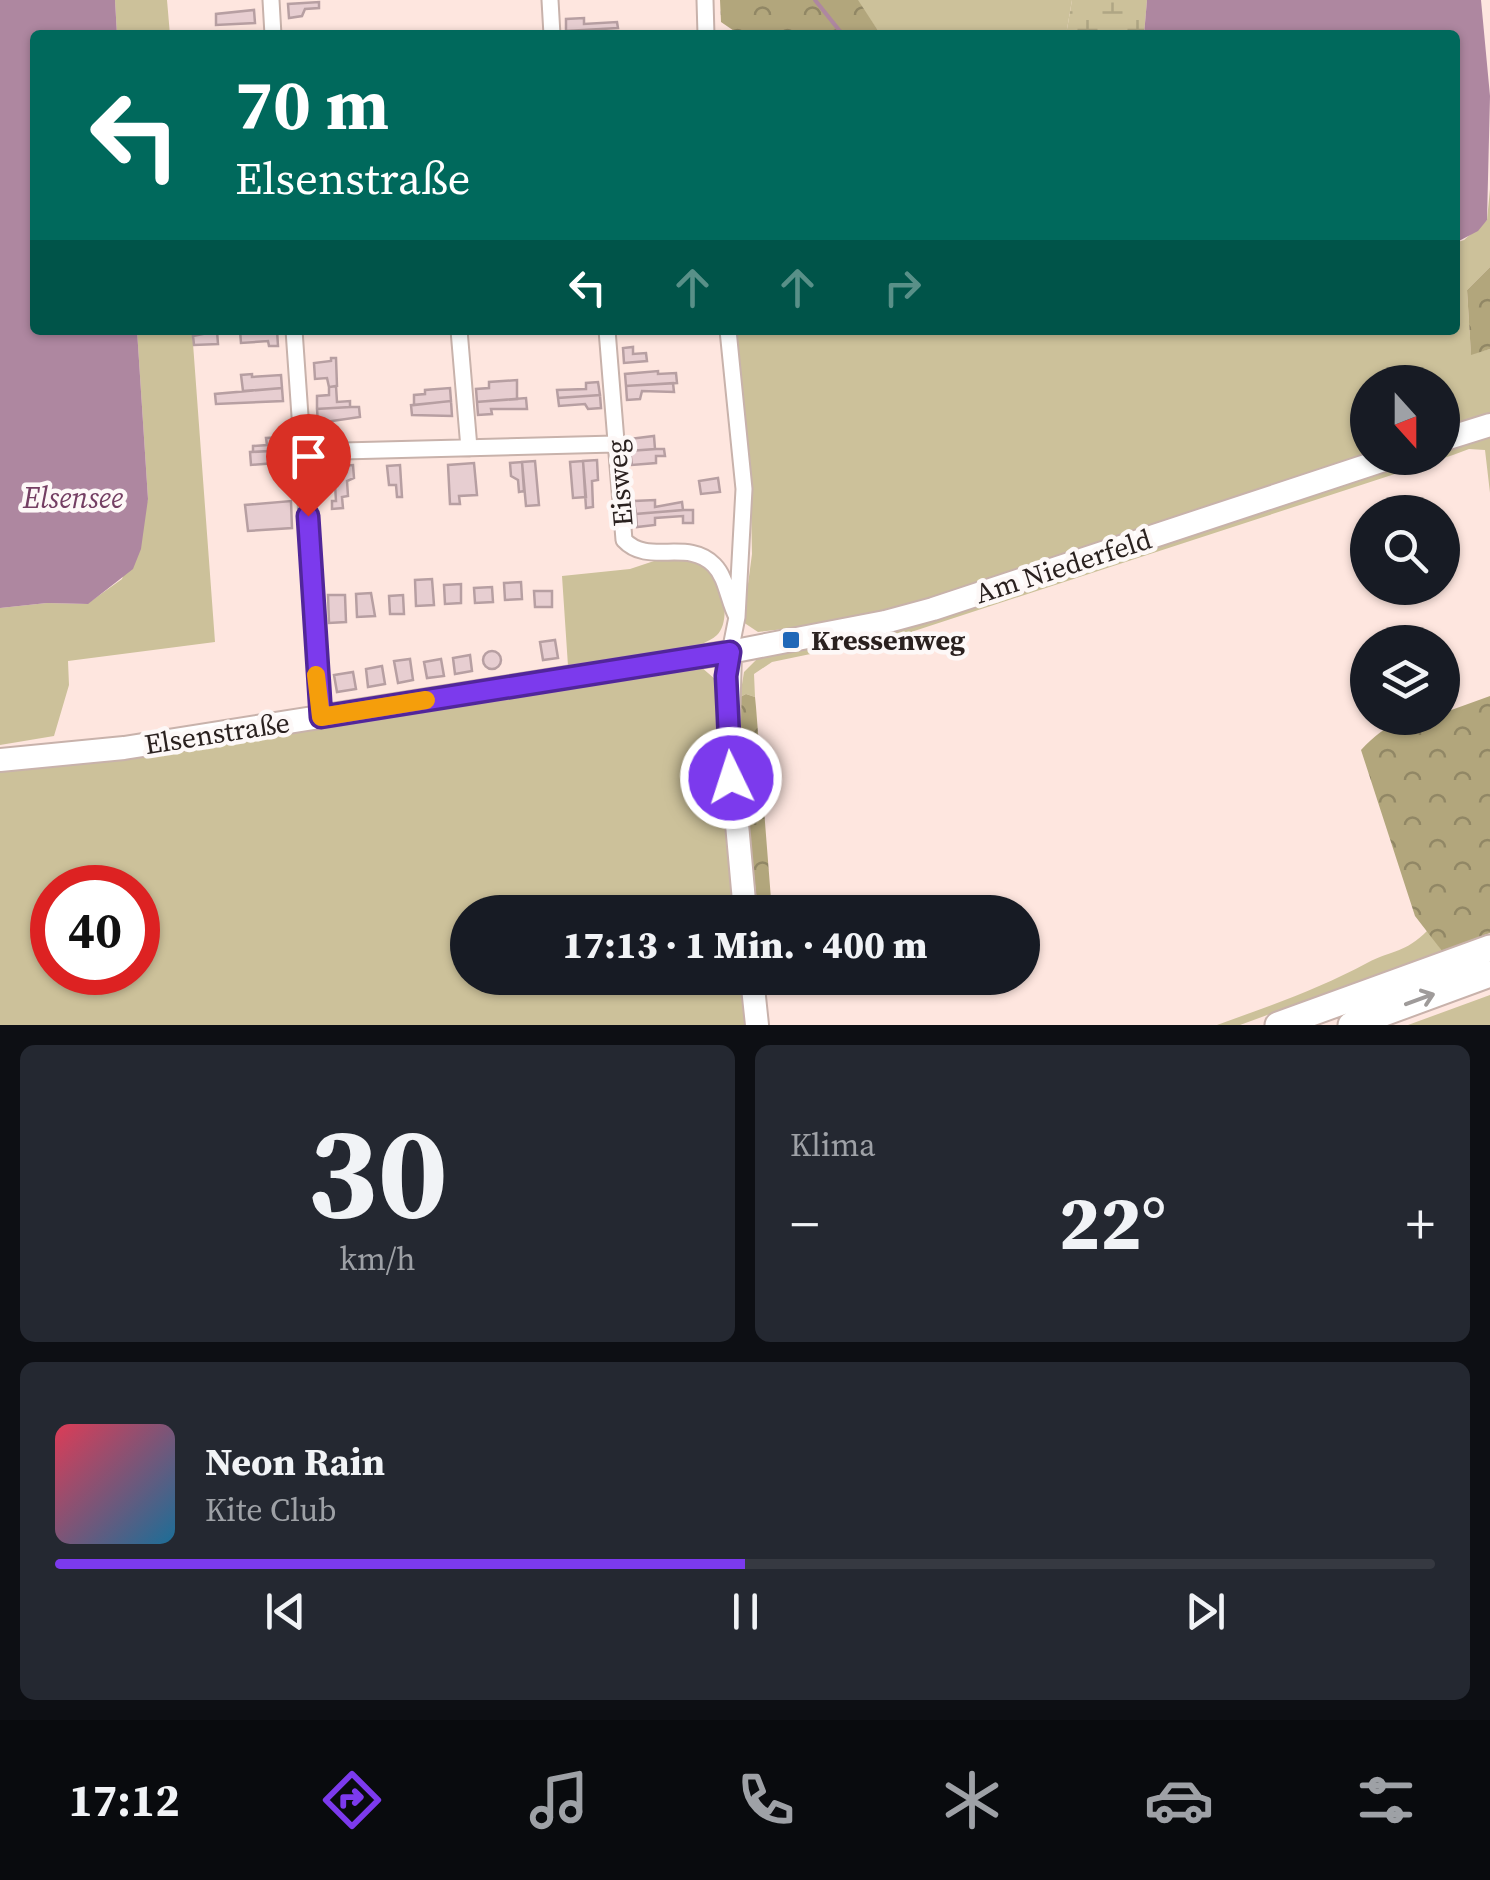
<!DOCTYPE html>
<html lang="de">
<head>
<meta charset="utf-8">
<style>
	body { margin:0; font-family:"Source Serif 4",serif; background:#242831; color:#f1f3f6; height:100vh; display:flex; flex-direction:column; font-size:38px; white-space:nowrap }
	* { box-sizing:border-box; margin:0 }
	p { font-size:32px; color:#9ea1a6 }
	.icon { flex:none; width:55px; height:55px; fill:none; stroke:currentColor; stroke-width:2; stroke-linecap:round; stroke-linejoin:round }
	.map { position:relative; height:1025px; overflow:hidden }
	.panel { display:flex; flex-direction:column; gap:20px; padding:20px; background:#0d0f14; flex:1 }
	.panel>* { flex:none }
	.hud { position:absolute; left:30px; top:30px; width:1430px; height:305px; border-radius:10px; box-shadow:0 2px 8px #0004; background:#00695c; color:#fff; overflow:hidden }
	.needle { width:65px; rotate:159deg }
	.fabs { position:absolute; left:1350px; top:365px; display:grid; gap:20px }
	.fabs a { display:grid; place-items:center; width:110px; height:110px; border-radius:50%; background:#171b24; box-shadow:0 2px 8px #0004; font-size:50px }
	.speed { position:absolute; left:30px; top:865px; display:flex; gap:20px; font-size:50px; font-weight:700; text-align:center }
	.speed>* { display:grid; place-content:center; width:130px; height:130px; border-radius:50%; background:#171b24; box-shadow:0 2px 8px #0004; line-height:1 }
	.speed .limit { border:15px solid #d22; background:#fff; color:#111 }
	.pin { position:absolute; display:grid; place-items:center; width:85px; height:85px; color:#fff; margin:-102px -42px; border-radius:50% 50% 50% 0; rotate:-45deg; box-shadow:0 0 10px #0007 }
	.pin .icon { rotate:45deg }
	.me { position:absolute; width:110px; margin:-55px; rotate:356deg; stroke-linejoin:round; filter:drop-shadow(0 0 8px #0008) }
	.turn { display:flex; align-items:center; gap:35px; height:210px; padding:0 40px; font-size:45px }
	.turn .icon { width:130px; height:130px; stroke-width:2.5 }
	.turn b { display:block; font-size:70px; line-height:85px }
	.lanes { display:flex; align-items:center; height:95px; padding:0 40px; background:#0003; justify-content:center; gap:50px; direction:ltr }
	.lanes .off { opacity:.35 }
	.big { font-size:75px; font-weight:800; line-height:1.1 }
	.panel .tile { flex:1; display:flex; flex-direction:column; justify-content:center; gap:15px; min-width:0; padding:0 35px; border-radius:15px; background:#242831 }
	.panel .dial { align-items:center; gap:0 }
	.dial b { font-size:130px; line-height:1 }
	.song { display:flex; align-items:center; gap:30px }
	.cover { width:120px; height:120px; border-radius:15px; background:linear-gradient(135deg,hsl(350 70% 55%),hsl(200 70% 35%)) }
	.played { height:10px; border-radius:5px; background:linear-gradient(90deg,#7c3aed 50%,#363941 50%) }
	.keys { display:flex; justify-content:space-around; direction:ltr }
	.heat { display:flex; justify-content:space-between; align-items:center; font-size:55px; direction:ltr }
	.panel .tiles { flex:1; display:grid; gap:20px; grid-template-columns:1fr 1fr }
	.tile:last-child { grid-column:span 2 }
	.trip { position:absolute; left:450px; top:895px; width:590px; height:100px; border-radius:50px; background:#171b24; box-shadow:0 2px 8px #0004; font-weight:800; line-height:100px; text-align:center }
	.menu { display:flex; height:160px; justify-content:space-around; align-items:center; background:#090b0e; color:#9ea1a6 }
	.menu .icon { width:70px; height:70px }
	.menu .selected { color:#7c3aed }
	.menu b { font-size:45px; color:#f1f3f6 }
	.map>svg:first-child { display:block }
</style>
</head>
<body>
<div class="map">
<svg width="1490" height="1025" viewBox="0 0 1490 1025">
	<defs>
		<pattern id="forest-crowns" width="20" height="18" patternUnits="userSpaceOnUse" patternTransform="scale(2.5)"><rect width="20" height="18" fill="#b2a67c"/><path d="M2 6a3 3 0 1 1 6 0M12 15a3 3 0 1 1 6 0" fill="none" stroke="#918765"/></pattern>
		<pattern id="wetland-marsh" width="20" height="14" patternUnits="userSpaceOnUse" patternTransform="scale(2.5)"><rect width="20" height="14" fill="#ccc19a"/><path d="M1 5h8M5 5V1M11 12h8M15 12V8" fill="none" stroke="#afa684"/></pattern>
	</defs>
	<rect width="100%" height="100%" fill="#fee6df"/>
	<path fill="#ccc19a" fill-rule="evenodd" d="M115 0H167L170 35H117Z
		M857 0H1072L1066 35H881Z
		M1490 189V267L1467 290 1471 354 1490 349V416L1443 432 1442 382H1368L1367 456 894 610 818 625 758 632 743 622 752 554 750 456 740 406 734 330H1455V243L1464 240 1487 220Z
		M137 330H192L215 642 68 661 69 685 54 736 0 745V608L47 603 87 604 122 579 148 499Z
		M1490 435V493L1485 450 1469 449 1453 455 902 635 772 662 754 674 755 697 746 694 740 697 744 672 758 658 926 622 1421 458H1442L1443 450Z
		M660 559C672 559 691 556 701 561 722 572 733 619 717 635 713 639 707 641 702 644L568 666 562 576 630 569Z
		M701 667 715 679 719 689 737 912H468V978H744L749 1025H0V768ZM52 888H138V972H52Z
		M1428 930 1442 951 1240 1025H1217C1269 1006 1319 989 1367 963 1394 949 1404 954 1428 930Z
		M1490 995V1025H1408Z"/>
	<path fill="url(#forest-crowns)" d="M720 0H858L881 35H740L721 22Z
		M1490 267V349L1471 355 1467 290Z
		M746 694 755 697 756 707 772 912H758L741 753 740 697Z
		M1490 696V933L1442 951 1415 916 1361 750C1389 721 1402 718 1442 718L1443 713Z"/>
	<path fill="url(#wetland-marsh)" d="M1072 0H1147L1144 35H1066Z"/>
	<path fill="#ae87a0" d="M0 0H115L117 35H35V330H137L148 499 141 549 133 569 88 604 47 603 0 608Z
		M1147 0H1481L1490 96 1487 220 1478 231 1455 243V35H1144Z"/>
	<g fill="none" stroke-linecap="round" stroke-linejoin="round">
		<path stroke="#ae87a0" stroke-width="4" d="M815 0 843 35"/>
	</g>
	<path fill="#e7ced1" stroke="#b79fa2" stroke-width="2.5" d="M319 2V8L305 9 302 16 289 18 288 4Z
		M254 10 255 23 216 25V14Z
		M584 18V24L617 22 618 28 566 31V19Z
		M240 330H277L278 346H269L268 341 241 343Z
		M217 331 218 344 194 345 193 336Z
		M633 347V354L646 353 647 361 624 363 623 348Z
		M331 358H336L337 386 329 387 327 378 315 379 314 363 331 361Z
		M658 371V374L676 373 677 383 626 386 625 374Z
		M252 374V377L281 375 282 388 243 391 241 375Z
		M517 380V399L477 402 476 389 489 388V382Z
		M598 382 600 395 558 398 557 390 586 389V383Z
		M673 383 674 392 642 391 640 399 627 400 626 386Z
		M336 386 337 402 350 401V407L317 409V396L329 395V387Z
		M282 388 283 401 216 404 215 394Z
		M450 388 451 401 414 405V395L425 394V390Z
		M600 395 601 408 588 409 585 404 559 406 558 398Z
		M526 398 527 409H491L492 414 478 415 477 402Z
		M451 401 452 416 412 415 411 405Z
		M350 407H359L360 417 318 423 317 409Z
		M654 436 655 449 630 451 629 439Z
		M286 437V450L253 452V446L267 445 266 438Z
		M655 449H664L665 456H656V463L632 465 630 451Z
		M286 450 287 462 251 465 250 452Z
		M597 460 598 480 592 481 593 507 586 508 583 461Z
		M535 461 539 505 526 506 522 462Z
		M583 461 586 497 573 498 570 462Z
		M522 462 524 491 519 492 518 480 511 476 510 463Z
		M474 463 477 495 459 496 460 504H450L448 465Z
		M353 465 354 478 347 481 348 496 342 497 343 508 332 509V501H336L335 485 328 486 327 467Z
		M400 465 402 497H397L396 485H389L387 466Z
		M718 478 720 492 701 494 699 481Z
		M655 500V507L682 502 683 510 636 514 634 501Z
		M291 501 292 528 248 531 245 505Z
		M683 510H693V523H683V516L655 518V525L637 527 636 514Z
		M432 579 434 605 416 606 415 580Z
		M521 582 522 599 505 600 504 583Z
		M461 584V603L445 604 444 585Z
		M492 587 493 602 475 603 474 588Z
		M534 591H552V607H535Z
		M371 593 375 616 357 617 356 594Z
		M328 595H345L346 622 329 623Z
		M403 595 404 614H390L389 596Z
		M555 640 558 658 543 660 540 642Z
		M483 660a9 9 0 1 1 18 0a9 9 0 1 1-18 0Z
		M470 655 472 671 455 674 453 658Z
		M410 659 413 680 398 683 394 661Z
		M441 659 444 676 427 678 424 662Z
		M382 666 385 684 368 687 366 669Z
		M353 672 356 689 337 692 334 675Z"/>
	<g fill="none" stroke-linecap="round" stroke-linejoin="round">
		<g stroke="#c8b2ab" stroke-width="19">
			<path id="street" d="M271 0 273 35
				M550 0 552 35
				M705 0 706 35
				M294 330 321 717
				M459 330 469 448
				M607 330 624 540C648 566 688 538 714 565 727 578 728 601 737 617
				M728 330 744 489 737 617 730 652
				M303 452 615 444"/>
		</g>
		<g stroke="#c8b2ab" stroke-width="26">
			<path id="secondary" d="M1442 440 1490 425
				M730 652 728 725 745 912
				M0 760 124 748 730 652 885 622 933 609 1390 458
				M752 978 757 1025"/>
		</g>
		<g stroke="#c8b2ab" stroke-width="29">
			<path id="primary" d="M1278 1025 1490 948
				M1351 1025 1490 974"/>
		</g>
		<use href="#street" stroke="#fff" stroke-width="15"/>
		<use href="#secondary" stroke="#fff" stroke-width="22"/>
		<use href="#primary" stroke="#fff" stroke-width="25"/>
	</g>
	<defs><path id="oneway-shaft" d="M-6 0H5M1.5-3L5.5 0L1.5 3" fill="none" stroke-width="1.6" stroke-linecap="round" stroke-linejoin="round" transform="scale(2.5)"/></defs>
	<use stroke="#9f9b9a" href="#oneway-shaft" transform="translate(1420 999) rotate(-20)"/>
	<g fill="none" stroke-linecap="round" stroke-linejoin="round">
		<g stroke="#51269a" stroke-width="25">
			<path id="route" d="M308 516 321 717 730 652 726 676 731 778"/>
		</g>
		<use href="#route" stroke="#7c3aed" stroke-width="18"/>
		<path stroke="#f59e0b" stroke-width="18" d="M316 675 321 717 426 700"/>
	</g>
	<rect fill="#2067b7" stroke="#fdf8f7" stroke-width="4" x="781" y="630" width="20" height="20" rx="5"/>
	<g text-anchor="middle" stroke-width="9" stroke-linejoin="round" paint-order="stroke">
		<g font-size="28" fill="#2a211f" stroke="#fdf8f7">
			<text transform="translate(619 483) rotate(-95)" y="10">Eisweg</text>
			<text transform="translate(1063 566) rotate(-18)" y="10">Am Niederfeld</text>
			<text transform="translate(217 733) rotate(-9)" y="10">Elsenstraße</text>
		</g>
		<g font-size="28" font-weight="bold" fill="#2a211f" stroke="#fdf8f7" text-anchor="start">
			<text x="811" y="650">Kressenweg</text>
		</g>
		<g font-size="30" font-style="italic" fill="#743f63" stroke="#fdf8f7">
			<text x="73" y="508">Elsensee</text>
		</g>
	</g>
</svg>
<div class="fabs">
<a><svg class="needle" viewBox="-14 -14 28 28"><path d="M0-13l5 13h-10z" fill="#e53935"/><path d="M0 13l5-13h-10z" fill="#9ea1a6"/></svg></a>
<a><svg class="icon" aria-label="search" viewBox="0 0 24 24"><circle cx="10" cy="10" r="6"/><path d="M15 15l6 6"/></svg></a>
<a><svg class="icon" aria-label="layers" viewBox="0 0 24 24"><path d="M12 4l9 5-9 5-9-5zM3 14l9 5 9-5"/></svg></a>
</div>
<div class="speed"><div class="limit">40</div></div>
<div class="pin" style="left:308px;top:516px;background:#d93025"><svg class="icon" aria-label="arrive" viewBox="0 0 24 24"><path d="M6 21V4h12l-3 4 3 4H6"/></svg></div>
<svg class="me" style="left:731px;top:778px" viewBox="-20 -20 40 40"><circle r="17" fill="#7c3aed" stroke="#fff" stroke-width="3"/><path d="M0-11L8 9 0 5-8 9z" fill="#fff"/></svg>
<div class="trip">17:13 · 1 Min. · 400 m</div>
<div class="hud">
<div class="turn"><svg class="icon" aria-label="left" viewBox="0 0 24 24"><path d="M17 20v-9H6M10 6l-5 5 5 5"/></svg><div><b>70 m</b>Elsenstraße</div></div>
<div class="lanes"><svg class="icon" aria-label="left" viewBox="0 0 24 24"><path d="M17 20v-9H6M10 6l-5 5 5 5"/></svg><svg class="icon off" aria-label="ahead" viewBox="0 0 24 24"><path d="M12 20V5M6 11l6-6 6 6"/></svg><svg class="icon off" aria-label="ahead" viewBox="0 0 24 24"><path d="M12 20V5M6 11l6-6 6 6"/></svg><svg class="icon off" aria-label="right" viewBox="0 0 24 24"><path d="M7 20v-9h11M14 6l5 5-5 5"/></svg></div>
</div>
</div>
<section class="panel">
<div class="tiles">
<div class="tile dial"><b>30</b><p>km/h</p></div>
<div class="tile"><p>Klima</p>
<div class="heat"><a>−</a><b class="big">22°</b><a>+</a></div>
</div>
<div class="tile">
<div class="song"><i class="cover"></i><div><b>Neon Rain</b><p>Kite Club</p></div></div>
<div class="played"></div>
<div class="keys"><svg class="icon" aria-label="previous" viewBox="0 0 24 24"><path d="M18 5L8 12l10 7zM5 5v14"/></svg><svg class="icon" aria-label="pause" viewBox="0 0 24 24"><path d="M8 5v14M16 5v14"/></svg><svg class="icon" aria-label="next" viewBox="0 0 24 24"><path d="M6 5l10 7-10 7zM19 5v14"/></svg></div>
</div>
</div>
</section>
<nav class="menu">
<b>17:12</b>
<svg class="icon selected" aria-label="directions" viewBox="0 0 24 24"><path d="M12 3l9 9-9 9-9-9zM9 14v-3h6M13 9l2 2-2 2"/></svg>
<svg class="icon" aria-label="music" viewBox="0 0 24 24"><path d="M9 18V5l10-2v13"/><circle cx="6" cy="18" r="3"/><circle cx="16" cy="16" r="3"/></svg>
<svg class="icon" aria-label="phone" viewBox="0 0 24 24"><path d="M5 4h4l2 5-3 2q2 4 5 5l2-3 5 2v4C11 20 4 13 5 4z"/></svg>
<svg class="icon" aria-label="climate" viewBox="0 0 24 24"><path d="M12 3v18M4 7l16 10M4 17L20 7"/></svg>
<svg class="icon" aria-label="car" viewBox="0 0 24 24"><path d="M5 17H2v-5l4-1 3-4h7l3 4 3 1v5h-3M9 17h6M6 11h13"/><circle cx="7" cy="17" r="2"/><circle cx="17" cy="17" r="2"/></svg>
<svg class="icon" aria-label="filters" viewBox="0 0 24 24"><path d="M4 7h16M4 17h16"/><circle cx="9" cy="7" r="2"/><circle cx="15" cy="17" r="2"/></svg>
</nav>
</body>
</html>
